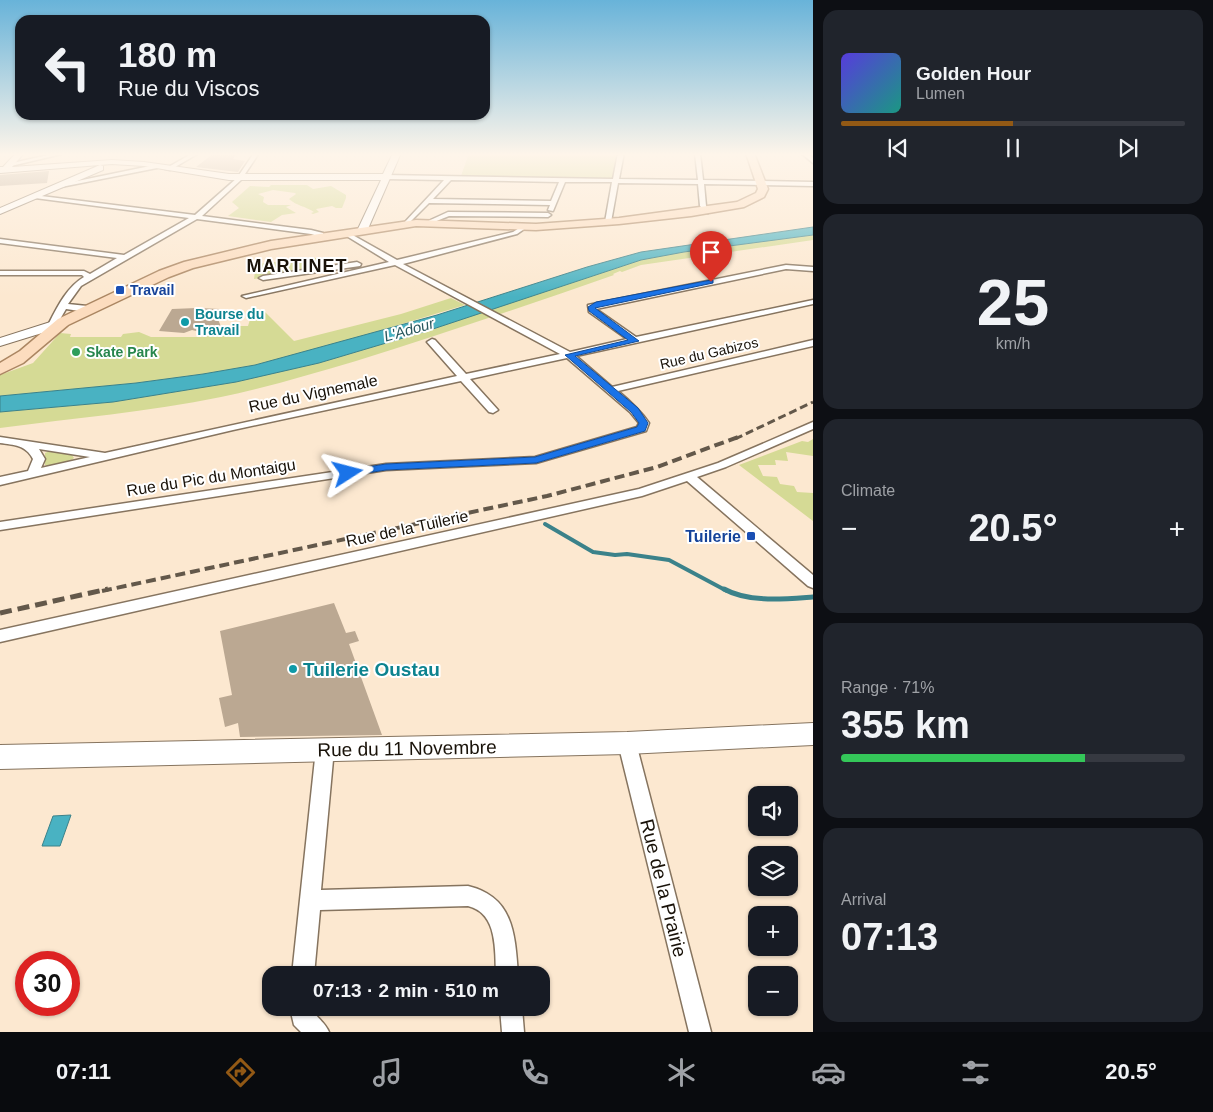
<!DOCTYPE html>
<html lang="en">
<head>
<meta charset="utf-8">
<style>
	body { margin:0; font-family:Helvetica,sans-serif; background:#20242c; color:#f1f3f6; height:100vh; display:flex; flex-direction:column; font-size:19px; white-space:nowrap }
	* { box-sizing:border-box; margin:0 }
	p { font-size:16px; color:#9ea1a6 }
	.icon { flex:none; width:28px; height:28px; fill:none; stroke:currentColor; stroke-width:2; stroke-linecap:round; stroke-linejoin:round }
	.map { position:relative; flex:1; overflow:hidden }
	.drawer { display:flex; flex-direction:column; gap:10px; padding:10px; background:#0d0f14; width:400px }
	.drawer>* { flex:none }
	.guide { position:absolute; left:15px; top:15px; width:475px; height:105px; border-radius:15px; box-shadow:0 1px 4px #0004; background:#171b24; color:#f1f3f6; overflow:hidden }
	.fabs { position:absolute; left:748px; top:786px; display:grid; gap:10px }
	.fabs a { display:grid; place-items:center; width:50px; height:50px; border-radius:10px; background:#171b24; box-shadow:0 1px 4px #0004; font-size:25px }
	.speed { position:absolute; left:15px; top:951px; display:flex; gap:10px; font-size:25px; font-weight:700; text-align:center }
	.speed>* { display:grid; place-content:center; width:65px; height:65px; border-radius:50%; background:#171b24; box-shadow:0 1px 4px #0004; line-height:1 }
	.speed .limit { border:8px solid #d22; background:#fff; color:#111 }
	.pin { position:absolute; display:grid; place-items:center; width:42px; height:42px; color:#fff; margin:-51px -21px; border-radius:50% 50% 50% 0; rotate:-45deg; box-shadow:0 0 5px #0007 }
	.pin .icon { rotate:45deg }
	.me { position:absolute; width:55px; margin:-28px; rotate:81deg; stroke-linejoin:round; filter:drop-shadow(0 0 4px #0008) }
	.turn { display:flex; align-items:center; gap:18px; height:105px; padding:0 20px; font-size:22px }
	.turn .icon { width:65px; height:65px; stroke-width:2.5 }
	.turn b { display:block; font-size:35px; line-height:42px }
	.big { font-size:38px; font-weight:700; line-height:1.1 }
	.drawer .widget { flex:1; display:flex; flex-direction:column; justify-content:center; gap:8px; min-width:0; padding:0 18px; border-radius:15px; background:#20242c }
	.drawer .dial { align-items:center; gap:0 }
	.dial b { font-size:65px; line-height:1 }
	.song { display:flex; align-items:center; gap:15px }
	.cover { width:60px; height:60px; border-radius:8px; background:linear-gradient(135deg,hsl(250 70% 55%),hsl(170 70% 35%)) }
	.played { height:5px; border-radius:2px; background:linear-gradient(90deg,#925915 50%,#363941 50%) }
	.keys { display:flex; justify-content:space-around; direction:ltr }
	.heat { display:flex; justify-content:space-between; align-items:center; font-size:28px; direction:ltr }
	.charge { height:8px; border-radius:4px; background:linear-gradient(90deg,#34c759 71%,#363941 0) }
	.trip { position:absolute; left:262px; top:966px; width:288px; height:50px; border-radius:15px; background:#171b24; box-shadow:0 1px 4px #0004; font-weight:700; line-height:50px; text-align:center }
	.tab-bar { display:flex; height:80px; justify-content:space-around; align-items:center; background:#090b0e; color:#9ea1a6 }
	.tab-bar .icon { width:35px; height:35px }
	.tab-bar .selected { color:#925915 }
	.tab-bar b { font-size:22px; color:#f1f3f6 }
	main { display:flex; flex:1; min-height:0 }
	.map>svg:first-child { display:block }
</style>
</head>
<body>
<main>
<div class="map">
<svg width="813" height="1032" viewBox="0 0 813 1032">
	<rect width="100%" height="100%" fill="#fce8d0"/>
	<path fill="#d5da95" d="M469 153H617L612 178 608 179 461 176Z
		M271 185H307L313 189 331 186 346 195V198L342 208H336L332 206 316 209 319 212 313 214 311 213 314 212C305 206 297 206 289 199L296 194 295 193 273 190 258 194 264 197 263 202 268 205H291L286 207 296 213 282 215 271 222 228 216 239 208 232 202 250 186 269 187Z
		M813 235V240L641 265 622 272 620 271 613 274 614 275C528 305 443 334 356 361 311 374 266 388 221 397 148 412 74 418 0 428V412L113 402 236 382 319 363 430 330 641 260 684 252Z
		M316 258 321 268 254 279 256 264Z
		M451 298 465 305 332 345 255 365 203 374 136 383 0 396V375L33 363 60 333 71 334 70 337H121L123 334 139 332 151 337H200L213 335 227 326H248L253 310 262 309 294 341 401 314Z
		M813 439V456L786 452 788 461 775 460 776 465H758L763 476 777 477 780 484 794 486 797 492 813 493V521L739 465 802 441 808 442Z
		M50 451 72 455 74 458C67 464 53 469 45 465V453Z"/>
	<path fill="#49b2c2" stroke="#3b828a" d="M813 227V235L684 252 641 260 430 330 319 363 236 382 113 402 0 412V396L136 383 203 374 255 365 437 315 587 267 641 252Z
		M71 815 60 846H42L53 816Z"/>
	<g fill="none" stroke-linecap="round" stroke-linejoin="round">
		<path stroke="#3b828a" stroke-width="4" d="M545 524 593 552 615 555 627 554 669 560 727 591"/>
		<path stroke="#3b828a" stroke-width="5" d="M724 589C749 603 785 599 813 597"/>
	</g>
	<path fill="#bba892" d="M214 153H237L233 159 245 161 238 172 196 167Z
		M49 171 47 183 0 186V175Z
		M197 308 220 309 217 317 222 329 205 336 204 333 192 330 184 333 159 331 172 309Z
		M334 603 346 633 355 631 359 641 349 644 382 735 240 737 238 723 225 727 219 698 232 695 220 631Z"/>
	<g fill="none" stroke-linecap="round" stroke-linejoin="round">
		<g stroke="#86745f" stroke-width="3">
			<path id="street" d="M57 153H66L11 166 8 164Z
				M193 153H199L170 170 165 169Z
				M254 153H259L241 180 202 216 311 230 323 233 325 238 311 234 197 219 81 286 68 304 87 306 91 309 87 312 66 309 53 331 49 334 45 331C55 312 65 288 84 277L82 275H0V271H84L90 274 117 258 0 243V239L124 255 189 218 35 198 33 195 195 215 237 178Z
				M618 153H624L619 179 698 180 695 153H700L703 180 813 182V186L704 184 706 206 711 211 708 213 700 206 698 184 618 183 611 222 608 224 605 222 612 182H565L553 211 548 210 550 205 429 203 406 226 403 224 404 223 444 180 386 179 383 177 386 175 613 179ZM451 180 559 182 551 201 433 199Z
				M801 153H807L813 158V163Z
				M155 165 157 168 61 187 58 185Z
				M448 212 548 213 551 215 548 217 449 216 429 224 424 223Z
				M524 225 527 227 517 234 403 264 570 352 627 339 589 312 588 305 786 265 813 267V271L786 269 596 309 636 337 813 300V304L576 356 612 387 813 340V346L618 391C630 401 640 410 649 423L646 431 536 463 386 470 0 530V522L386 464 535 457 637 427 639 423 630 412 567 358 470 379 498 410 493 413 489 412 461 381 233 430 0 485V477L28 471 33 459C26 445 14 445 0 443V437L105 453 457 376 427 342 432 339 435 340 466 374 560 354 395 265 246 298 242 296 389 262 345 235V233H349L397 260 513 232ZM39 449 90 457 41 468 45 459Z
				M357 262 361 264 360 266 263 280 259 278 263 276Z
				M813 422V429L726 467 697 477 813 575V588L808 586 687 481 642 496 0 642V630L639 489 718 463Z
				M627 736 633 738 636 743 711 1032H689L618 743 621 738Z
				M325 741 331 744 334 749 321 890 468 886C514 897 515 935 518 975H496C495 951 498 913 468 906L320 910 314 975H292L316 749 319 744Z
				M290 1008H312C314 1016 325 1022 329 1032H301L294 1025Z
				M500 1008H522L524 1032H502Z"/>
		</g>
		<g stroke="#86745f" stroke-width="2">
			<path id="secondary" d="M16 153H24L12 167 112 160 144 162 229 174H383L393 153H401L367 231 362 234 357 231 381 180H229L144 166 112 164 0 173V167H3Z
				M100 165 103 166V170L0 214V208Z
				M63 318 68 319 69 322 68 325 0 346V338Z
				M813 723V745L627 754 0 769V745L627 732Z"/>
		</g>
		<g stroke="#ab8662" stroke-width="3">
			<path id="primary" d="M746 153H754L768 189 764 197 744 207 691 216 619 224 536 230 416 226 271 249 193 268 169 277 68 325 23 363 0 374V363L20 351 58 319 159 271 184 262 271 241 416 220 536 224 619 218 737 202 756 193 758 189Z"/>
		</g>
		<use href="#street" fill="#fff" fill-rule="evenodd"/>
		<use href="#secondary" fill="#fff" fill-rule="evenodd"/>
		<use href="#primary" fill="#fcdcbe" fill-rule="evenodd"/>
		<path stroke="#63584a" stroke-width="3" stroke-dasharray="8 4" stroke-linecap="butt" d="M735 439 813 402"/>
		<path stroke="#63584a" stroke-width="4" stroke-dasharray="10 5" stroke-linecap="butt" d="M102 591 547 496 657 467 738 437"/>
		<path stroke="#63584a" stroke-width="5" stroke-dasharray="12 6" stroke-linecap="butt" d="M0 613 108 589"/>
	</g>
	<linearGradient id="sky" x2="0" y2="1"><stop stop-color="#68b3d9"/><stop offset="0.52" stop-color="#fef5ea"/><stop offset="1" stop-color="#fef5ea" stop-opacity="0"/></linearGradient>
	<rect width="813" height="297" fill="url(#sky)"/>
	<path fill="#1a73e8" stroke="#114b97" d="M711 280H713V283L595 308 639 341 575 356 638 408 648 423 645 431 536 463 386 470 348 476 343 473 348 470 386 464 535 457 637 427 639 423 631 412 565 355 628 340 589 311 588 307 596 302Z"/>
	<g fill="#1a4fb4" stroke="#fff" stroke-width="2">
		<rect x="115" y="285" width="10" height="10" rx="2.5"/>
		<rect x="746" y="531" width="10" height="10" rx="2.5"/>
	</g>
	<g fill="#0f9aa8" stroke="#fff" stroke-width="2">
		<circle cx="185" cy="322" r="5"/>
		<circle cx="293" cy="669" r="5"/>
	</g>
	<circle fill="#2e9e5b" stroke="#fff" stroke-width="2" cx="76" cy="352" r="5"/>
	<g text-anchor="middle" stroke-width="4" stroke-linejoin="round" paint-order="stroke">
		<g font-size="14" font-weight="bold" fill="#164399" stroke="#fff" text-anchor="start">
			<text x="130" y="295">Travail</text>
		</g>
		<g font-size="14" font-weight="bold" fill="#0d838f" stroke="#fff" text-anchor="start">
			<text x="195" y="319">Bourse du<tspan x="195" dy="16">Travail</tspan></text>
		</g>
		<g font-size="14" font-weight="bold" fill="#27864d" stroke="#fff" text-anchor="start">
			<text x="86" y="357">Skate Park</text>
		</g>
		<g font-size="14" fill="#191209" stroke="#fff">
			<text transform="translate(709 353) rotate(-13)" y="5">Rue du Gabizos</text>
		</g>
		<g font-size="15" font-style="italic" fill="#29575e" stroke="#fff">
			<text transform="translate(409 330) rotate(-16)" y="5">L'Adour</text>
		</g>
		<g font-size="16" fill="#191209" stroke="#fff">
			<text transform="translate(313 393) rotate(-12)" y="6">Rue du Vignemale</text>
			<text transform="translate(211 477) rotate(-9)" y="6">Rue du Pic du Montaigu</text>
			<text transform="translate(407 528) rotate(-12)" y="6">Rue de la Tuilerie</text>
		</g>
		<g font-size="16" font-weight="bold" fill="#164399" stroke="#fff" text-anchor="end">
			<text x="741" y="542">Tuilerie</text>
		</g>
		<g font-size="18" font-weight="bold" letter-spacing="1" fill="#191209" stroke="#fff">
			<text x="297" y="272">MARTINET</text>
		</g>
		<g font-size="19" font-weight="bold" fill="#0d838f" stroke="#fff" text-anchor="start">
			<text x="303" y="676">Tuilerie Oustau</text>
		</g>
		<g font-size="19" fill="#191209" stroke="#fff">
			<text transform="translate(407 748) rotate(-1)" y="7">Rue du 11 Novembre</text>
			<text transform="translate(664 888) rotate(76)" y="7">Rue de la Prairie</text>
		</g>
	</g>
</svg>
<div class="fabs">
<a><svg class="icon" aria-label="sound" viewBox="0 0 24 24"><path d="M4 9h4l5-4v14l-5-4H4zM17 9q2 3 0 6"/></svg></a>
<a><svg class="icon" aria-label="layers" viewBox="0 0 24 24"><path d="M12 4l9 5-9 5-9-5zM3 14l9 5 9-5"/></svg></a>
<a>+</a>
<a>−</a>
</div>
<div class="speed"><div class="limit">30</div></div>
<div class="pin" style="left:711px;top:282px;background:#d93025"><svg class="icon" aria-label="arrive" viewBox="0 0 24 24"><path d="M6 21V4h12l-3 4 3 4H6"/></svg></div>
<svg class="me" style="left:348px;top:473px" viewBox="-20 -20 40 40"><path d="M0-17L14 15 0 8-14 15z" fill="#1a73e8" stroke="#fff" stroke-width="4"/></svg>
<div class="trip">07:13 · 2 min · 510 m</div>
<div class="guide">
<div class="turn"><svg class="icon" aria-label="left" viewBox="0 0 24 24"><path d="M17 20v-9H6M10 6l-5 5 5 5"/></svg><div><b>180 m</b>Rue du Viscos</div></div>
</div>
</div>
<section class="drawer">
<div class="widget">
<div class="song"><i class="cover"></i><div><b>Golden Hour</b><p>Lumen</p></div></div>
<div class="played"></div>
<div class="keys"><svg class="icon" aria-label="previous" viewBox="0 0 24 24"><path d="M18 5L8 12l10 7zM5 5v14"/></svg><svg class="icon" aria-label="pause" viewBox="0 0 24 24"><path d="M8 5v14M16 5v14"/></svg><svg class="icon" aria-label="next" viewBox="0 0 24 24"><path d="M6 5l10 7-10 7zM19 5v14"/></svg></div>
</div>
<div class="widget dial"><b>25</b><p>km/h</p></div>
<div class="widget"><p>Climate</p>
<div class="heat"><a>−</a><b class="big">20.5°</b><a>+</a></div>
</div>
<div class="widget"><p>Range · 71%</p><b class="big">355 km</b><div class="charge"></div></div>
<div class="widget"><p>Arrival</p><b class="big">07:13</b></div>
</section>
</main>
<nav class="tab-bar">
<b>07:11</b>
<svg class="icon selected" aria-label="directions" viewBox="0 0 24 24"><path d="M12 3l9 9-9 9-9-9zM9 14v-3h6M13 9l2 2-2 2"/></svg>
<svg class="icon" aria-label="music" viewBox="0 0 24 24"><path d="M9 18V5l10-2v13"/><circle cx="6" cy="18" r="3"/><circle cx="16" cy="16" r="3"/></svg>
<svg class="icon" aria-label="phone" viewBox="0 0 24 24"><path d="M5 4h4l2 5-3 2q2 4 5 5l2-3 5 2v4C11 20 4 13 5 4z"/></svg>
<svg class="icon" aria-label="climate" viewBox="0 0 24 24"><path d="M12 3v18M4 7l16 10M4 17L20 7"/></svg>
<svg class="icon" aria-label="car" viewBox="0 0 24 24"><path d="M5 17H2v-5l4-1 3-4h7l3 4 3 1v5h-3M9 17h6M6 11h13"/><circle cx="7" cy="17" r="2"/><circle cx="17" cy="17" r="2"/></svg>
<svg class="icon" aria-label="filters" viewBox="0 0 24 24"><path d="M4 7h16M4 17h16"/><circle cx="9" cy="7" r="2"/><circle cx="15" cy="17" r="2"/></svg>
<b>20.5°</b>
</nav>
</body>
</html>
